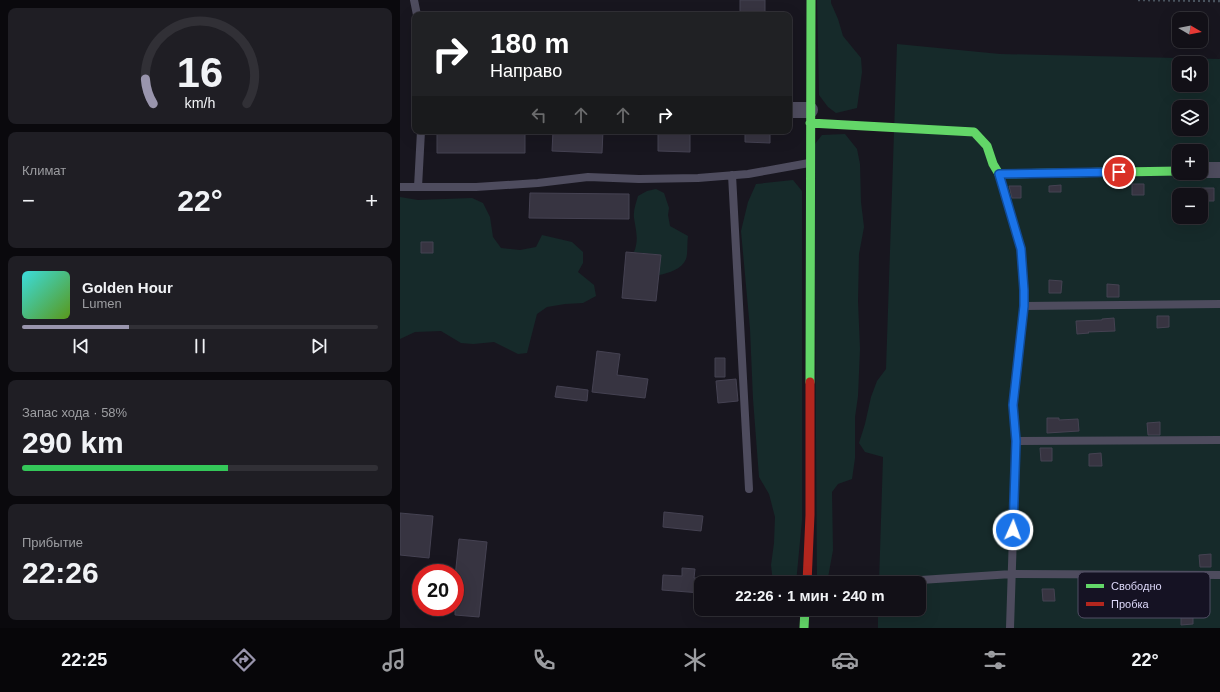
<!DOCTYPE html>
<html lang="ru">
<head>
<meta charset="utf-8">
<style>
	body { margin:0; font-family:Arial,sans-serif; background:#1f1e24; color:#f1f3f6; height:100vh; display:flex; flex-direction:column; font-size:15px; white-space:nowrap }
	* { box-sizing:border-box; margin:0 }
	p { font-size:13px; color:#9c9da1 }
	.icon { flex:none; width:22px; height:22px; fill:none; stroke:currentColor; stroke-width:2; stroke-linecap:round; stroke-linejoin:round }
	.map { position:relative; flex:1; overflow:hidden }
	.panel { display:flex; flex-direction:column; gap:8px; padding:8px; background:#0a090d; width:400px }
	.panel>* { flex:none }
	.hud { position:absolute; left:12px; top:12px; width:380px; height:122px; border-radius:8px; box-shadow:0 4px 16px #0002,0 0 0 1px #313036; background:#202124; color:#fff; overflow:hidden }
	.needle { width:26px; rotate:100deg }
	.controls { position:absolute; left:772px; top:12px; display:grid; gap:8px }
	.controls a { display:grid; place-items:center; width:36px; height:36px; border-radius:8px; background:#121017; box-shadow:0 4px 16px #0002,0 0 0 1px #313036; font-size:20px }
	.speed { position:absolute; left:12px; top:564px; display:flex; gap:8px; font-size:20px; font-weight:700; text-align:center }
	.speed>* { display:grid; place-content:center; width:52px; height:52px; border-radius:50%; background:#121017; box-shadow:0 4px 16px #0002,0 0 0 1px #313036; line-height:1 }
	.speed .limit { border:6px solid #d22; background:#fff; color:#111 }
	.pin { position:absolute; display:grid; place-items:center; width:34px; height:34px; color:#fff; margin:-17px; border:2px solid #fff; border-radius:50%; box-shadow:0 1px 4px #0007 }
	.me { position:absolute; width:44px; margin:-22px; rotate:2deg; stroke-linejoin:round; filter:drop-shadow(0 0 3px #0008) }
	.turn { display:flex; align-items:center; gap:14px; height:84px; padding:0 12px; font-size:18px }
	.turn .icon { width:52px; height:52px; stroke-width:2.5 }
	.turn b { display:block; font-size:28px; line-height:34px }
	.lanes { display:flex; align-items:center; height:38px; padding:0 12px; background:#0003; justify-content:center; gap:20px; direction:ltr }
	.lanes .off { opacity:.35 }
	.big { font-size:30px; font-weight:800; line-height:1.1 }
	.panel .card { flex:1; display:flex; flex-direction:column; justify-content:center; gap:6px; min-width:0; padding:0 14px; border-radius:8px; background:#1f1e24 }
	.panel .dial { align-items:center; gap:0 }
	.dial svg { height:104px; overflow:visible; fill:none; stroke:#313036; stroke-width:7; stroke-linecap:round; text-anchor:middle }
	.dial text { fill:#f1f3f6; stroke:none }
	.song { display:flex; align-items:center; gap:12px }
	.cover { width:48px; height:48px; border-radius:6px; background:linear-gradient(135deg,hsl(180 70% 55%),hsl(90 70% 35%)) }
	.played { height:4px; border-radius:2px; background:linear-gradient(90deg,#9995ad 30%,#313036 30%) }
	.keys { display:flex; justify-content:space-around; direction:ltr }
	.heat { display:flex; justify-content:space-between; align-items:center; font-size:22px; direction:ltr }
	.charge { height:6px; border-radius:3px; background:linear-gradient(90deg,#34c759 58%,#313036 0) }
	.trip { position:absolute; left:294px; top:576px; width:232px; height:40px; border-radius:8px; background:#121017; box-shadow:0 4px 16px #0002,0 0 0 1px #313036; font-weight:800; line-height:40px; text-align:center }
	.tabs { display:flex; height:64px; justify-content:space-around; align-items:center; background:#070609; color:#9c9da1 }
	.tabs .icon { width:28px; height:28px }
	.tabs .active { color:#9995ad }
	.tabs b { font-size:18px; color:#f1f3f6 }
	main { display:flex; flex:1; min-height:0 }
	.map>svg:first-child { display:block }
</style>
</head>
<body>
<main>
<section class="panel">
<div class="card dial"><svg viewBox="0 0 100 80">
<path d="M14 69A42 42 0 1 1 86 69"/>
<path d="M14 69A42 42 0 0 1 8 50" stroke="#9995ad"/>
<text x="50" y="56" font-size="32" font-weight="700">16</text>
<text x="50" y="72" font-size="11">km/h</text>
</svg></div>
<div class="card"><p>Климат</p>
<div class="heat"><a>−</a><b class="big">22°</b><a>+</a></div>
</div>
<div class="card">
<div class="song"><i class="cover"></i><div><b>Golden Hour</b><p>Lumen</p></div></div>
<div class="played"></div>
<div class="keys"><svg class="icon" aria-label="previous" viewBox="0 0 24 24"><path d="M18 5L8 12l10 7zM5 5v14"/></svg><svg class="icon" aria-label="pause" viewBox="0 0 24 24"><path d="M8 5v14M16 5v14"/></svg><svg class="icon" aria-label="next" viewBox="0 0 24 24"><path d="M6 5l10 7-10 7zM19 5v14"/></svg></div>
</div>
<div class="card"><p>Запас хода · 58%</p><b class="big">290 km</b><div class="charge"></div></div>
<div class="card"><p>Прибытие</p><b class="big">22:26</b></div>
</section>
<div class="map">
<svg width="820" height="628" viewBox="0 0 820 628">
	<rect width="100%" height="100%" fill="#18161f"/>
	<path fill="#162a2a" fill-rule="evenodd" d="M417 0H431V3L438 19 443 36 461 58 462 72 457 108 436 113 428 107 419 95Z
		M497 44 600 54 820 59V628H478V609H519V583H479L483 457 465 452 459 443 465 424 471 397 477 381 486 369ZM779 63H801V85H779ZM779 107H801V129H779ZM779 151H801V173H779ZM779 195H801V217H779Z
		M445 134 457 149 460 164 461 202 464 227 459 254 458 301 460 349 458 396 455 417V458L452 479 438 484 432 492 433 550 427 583H417L414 145 422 135Z
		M393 180 402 191V520L396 583H373L371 565 374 543 375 517 369 494 359 477 353 399 350 329 341 231 348 202 356 184Z
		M256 189 264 193 269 208 268 215 270 226 288 236C287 242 288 254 286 259 282 269 269 273 259 275L261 255 234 252C239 240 236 231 234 218 233 211 236 203 238 196L247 191Z
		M0 197 18 200 72 198 83 203 90 217 93 237 101 248 120 250 136 247 142 235 172 242 183 252V263L178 272 194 285 196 296 183 303 165 304 147 307 137 314 127 353 118 354 94 342 73 344 61 343 41 331 15 332 0 339Z"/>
	<path fill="#373441" stroke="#454252" d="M340 0H365V14L340 13Z
		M37 131H125V153H37Z
		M153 131H203L202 153 152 151Z
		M258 131H290V152L258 151Z
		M345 131H370V143L345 142Z
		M732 184H744V195H732Z
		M661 185V192H649V186Z
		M609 186H621V198H612Z
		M802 188H814V201H801Z
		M130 193 229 194V219L129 218Z
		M21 242H33V253H21Z
		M226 252 261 255 256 301 222 298Z
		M649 280 662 281 661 293H649Z
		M707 284 719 285V297H707Z
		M757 316H769V327L757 328Z
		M714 318 715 331 688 332 689 333 677 334 676 321 702 320V319Z
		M197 351 220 354 217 375 248 379 245 398 192 392Z
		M315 358H325V377H315Z
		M336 379 338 401 318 403 316 381Z
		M157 386 188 390 187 401 155 397Z
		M647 418H659V420L678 419 679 431 647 433Z
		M760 422V435H748L747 423Z
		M640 448H652V461H641Z
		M701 453 702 466H689V454Z
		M264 512 303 516 301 531 263 527Z
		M0 513 33 516 29 558 0 555Z
		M59 539 87 542 79 617 55 615V577Z
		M811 554V567H800L799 555Z
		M282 568 295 569 294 578H301V593L262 590 263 575 282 576Z
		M642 589H654L655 601H643Z
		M781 612H793V624L781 625Z"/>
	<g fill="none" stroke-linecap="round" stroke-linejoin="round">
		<path stroke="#48525d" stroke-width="2.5" stroke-dasharray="2 3" stroke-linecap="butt" d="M738 0 820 1"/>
		<path stroke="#4e4c5e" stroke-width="8" d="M14 0 17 15
			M599 174 621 249 624 290V306L613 405 616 441 610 628
			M332 175 349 489
			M0 187H76L138 183 188 177 239 179 298 178 348 174 409 163
			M18 187 21 131
			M624 306 820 304
			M616 441 820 440
			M475 583 612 574 820 575"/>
		<path stroke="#4e4c5e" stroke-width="16" d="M389 110H410
			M801 170H820"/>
		<path stroke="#63d668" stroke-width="9" d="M410 123 574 132 587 146 593 164 599 174 779 171
			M410 382 411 0
			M404 628 405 609"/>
		<path stroke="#b3261e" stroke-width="9" d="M407 583 410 515V382"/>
	</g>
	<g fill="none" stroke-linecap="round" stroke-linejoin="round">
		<g stroke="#114b97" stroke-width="10">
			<path id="route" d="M613 530 616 441 613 405 624 306V290L621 249 599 174 719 172"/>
		</g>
		<use href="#route" stroke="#1a73e8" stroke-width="7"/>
	</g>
	<rect x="678" y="572" width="132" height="46" rx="6" fill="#151223" stroke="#514e64" stroke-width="1"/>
	<rect x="686" y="584" width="18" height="4" fill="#63d668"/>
	<rect x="686" y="602" width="18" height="4" fill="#b3261e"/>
	<g font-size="11" fill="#ded9fa">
		<text x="711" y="590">Свободно</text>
		<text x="711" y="608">Пробка</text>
	</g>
</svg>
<div class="controls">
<a><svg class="needle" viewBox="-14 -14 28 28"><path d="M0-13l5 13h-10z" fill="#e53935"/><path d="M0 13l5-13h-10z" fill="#9c9da1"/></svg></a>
<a><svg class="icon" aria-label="sound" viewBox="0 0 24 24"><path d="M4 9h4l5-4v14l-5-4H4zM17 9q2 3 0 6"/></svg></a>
<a><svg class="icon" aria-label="layers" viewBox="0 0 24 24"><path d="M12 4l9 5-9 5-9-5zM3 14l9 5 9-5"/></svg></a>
<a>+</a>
<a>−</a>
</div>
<div class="speed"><div class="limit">20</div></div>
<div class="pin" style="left:719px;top:172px;background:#d93025"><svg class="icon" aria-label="arrive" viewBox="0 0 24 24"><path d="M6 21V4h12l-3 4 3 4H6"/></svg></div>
<svg class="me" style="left:613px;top:530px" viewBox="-20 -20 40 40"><circle r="17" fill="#1a73e8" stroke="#fff" stroke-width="3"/><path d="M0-11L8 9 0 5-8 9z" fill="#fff"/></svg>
<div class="trip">22:26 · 1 мин · 240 m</div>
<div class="hud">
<div class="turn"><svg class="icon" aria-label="right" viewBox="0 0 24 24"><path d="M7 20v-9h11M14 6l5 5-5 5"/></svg><div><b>180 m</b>Направо</div></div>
<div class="lanes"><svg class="icon off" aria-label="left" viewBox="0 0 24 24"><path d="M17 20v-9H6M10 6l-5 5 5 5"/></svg><svg class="icon off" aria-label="ahead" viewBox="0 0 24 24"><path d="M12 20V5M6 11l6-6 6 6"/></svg><svg class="icon off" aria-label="ahead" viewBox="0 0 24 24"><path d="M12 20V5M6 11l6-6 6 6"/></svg><svg class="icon" aria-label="right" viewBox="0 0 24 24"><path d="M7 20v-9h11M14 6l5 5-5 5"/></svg></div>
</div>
</div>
</main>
<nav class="tabs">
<b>22:25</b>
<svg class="icon active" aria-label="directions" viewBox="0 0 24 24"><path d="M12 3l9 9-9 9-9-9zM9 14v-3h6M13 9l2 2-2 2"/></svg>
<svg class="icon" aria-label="music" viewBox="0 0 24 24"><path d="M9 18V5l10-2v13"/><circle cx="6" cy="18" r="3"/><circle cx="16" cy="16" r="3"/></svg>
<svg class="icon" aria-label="phone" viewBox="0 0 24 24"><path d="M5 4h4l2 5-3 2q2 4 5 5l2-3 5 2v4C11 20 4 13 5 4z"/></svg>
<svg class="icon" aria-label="climate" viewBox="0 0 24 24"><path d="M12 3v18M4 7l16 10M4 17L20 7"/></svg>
<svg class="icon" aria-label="car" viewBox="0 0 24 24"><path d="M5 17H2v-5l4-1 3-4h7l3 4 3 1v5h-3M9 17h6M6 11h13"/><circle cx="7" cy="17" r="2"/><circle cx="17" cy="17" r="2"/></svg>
<svg class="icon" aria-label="filters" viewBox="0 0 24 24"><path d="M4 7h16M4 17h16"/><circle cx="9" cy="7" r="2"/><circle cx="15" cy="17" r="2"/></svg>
<b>22°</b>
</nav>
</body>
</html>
